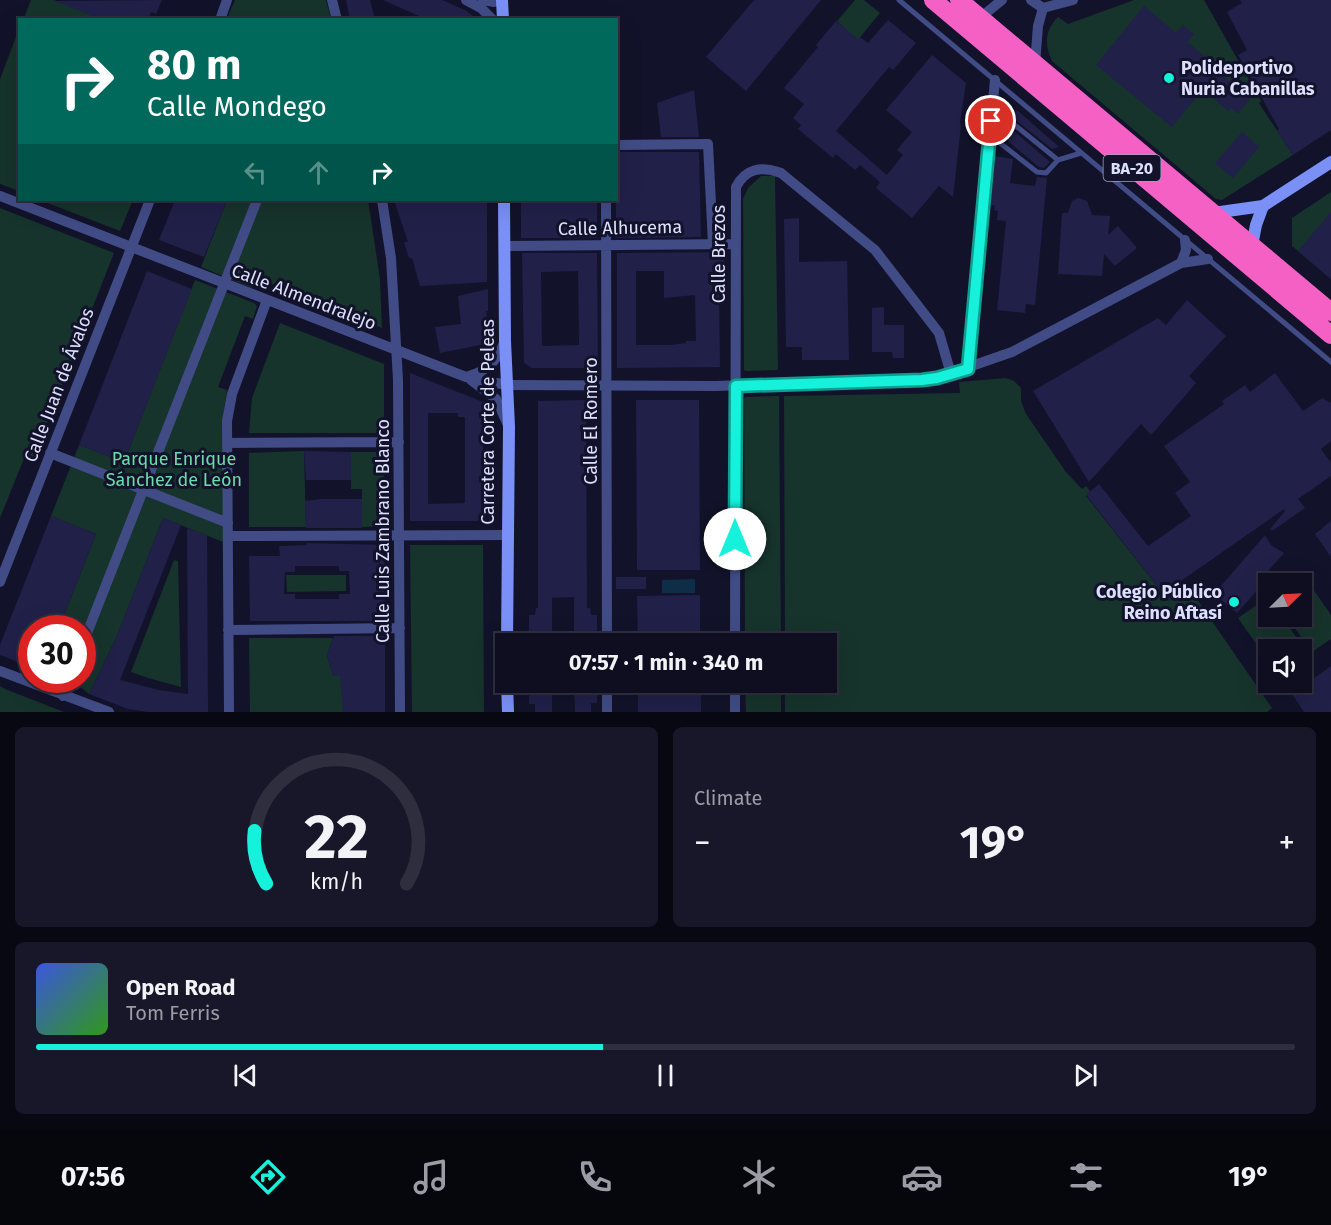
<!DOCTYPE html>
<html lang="en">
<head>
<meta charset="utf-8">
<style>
	body { margin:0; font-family:"Fira Sans",sans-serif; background:#171729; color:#f1f3f6; height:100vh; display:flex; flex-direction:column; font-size:22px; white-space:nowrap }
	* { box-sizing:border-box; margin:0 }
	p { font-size:20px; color:#9b9ca5 }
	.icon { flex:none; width:33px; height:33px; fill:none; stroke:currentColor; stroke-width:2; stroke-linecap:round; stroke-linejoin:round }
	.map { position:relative; height:712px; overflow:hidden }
	.drawer { display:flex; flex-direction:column; gap:15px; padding:15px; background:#080812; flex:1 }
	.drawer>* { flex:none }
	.top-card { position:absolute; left:18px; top:18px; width:600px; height:183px; border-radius:0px; box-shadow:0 6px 24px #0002,0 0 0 2px #2e2e3e; background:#00695c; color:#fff; overflow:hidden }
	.needle { width:39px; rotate:66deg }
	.controls { position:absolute; left:1258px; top:573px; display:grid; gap:12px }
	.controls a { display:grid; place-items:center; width:54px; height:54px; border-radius:0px; background:#0e0e20; box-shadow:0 6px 24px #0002,0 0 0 2px #2e2e3e; font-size:30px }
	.speed { position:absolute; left:18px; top:615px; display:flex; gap:12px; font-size:30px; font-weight:700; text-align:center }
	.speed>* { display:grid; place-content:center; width:78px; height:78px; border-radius:50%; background:#0e0e20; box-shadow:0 6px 24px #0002,0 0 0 2px #2e2e3e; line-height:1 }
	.speed .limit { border:9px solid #d22; background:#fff; color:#111 }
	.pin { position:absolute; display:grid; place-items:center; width:51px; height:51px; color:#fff; margin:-26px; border:3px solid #fff; border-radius:50%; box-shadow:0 2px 6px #0007 }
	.me { position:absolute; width:66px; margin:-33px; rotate:0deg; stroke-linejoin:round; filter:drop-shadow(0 0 4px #0008) }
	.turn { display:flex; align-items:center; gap:21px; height:126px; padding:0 30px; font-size:27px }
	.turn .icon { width:78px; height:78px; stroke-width:2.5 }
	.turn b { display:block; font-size:42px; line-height:51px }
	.lanes { display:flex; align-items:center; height:57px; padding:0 30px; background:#0003; justify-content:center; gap:30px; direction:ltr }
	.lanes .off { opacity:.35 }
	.big { font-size:45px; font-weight:700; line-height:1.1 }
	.drawer .card { flex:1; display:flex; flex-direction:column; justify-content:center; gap:9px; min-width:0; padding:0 21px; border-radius:9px; background:#171729 }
	.drawer .dial { align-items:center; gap:0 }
	.dial svg { height:156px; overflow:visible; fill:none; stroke:#2e2e3e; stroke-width:7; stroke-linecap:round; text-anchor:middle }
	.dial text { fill:#f1f3f6; stroke:none }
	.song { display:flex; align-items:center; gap:18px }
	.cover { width:72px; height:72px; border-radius:9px; background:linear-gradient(135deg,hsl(230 70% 55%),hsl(110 70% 35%)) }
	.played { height:6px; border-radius:3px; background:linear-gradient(90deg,#15f1db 45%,#2e2e3e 45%) }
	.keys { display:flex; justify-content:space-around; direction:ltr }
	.heat { display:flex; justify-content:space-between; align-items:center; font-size:33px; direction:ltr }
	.drawer .tiles { flex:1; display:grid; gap:15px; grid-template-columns:1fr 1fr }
	.card:last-child { grid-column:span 2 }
	.trip { position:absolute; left:495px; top:633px; width:342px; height:60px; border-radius:0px; background:#0e0e20; box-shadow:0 6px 24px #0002,0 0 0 2px #2e2e3e; font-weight:700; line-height:60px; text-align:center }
	.menu { display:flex; height:96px; justify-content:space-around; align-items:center; background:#06060d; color:#9b9ca5 }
	.menu .icon { width:42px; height:42px }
	.menu .selected { color:#15f1db }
	.menu b { font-size:27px; color:#f1f3f6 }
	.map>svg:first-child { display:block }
</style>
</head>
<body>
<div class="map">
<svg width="1331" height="712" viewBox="0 0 1331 712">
	<rect width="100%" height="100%" fill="#12132a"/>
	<path fill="#16332c" d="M31 0H54L103 19 23 20Z
		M235 0H326L331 19H227Z
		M855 0H864L880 13 857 41 837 21Z
		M1134 0H1204L1261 101 1259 103 1293 155 1222 200 1216 199 1052 61C1044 44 1045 30 1058 17L1068 24Z
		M19 29V191L0 184V79Z
		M761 176H775L778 370 746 371 744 370 743 199 748 188Z
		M1331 192V279L1292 246V218Z
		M40 200H133L120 231Z
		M227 200H368L380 279 382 328 257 278 252 288 201 267Z
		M0 208 114 253 33 459 25 456 0 518Z
		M195 280 254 303 257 306 253 319 245 316 218 387 227 390 223 416V542L163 518 117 636 89 694 79 686 62 680H82V628H59L96 534 51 516 79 445 124 462Z
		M280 323 384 364V433H249L252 398Z
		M1006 378 1014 381 1021 388V401L1026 414 1066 472 1082 489 1086 486 1090 491 1086 496 1169 601 1189 588 1272 708 1267 712H785V683L826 682V644L785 643 784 396 960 393 959 382Z
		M779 396 781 643H745L744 398 746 397Z
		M304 451 306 527H249V453Z
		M351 452H384V526L362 527V489H351Z
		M410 545H483L484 712H412Z
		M174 560 178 561 181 687 148 678 131 672Z
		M1302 573 1331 615V639L1312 652 1287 617 1302 616V584L1288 583Z
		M286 575H346V591L287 592Z
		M1268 597 1269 616 1282 617 1309 655 1302 660V650H1269V662L1238 618Z
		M249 638H333L327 655 333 675H343V712H250Z
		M745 683H781V712H746Z
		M0 686 5 689 64 712H0Z"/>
	<path fill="#0e2e47" d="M695 579V593H662V580Z"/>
	<path fill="#202049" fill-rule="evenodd" d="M162 0 156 14 151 12 148 20H103L55 1Z
		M346 0H370L375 20H350Z
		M383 0H442L465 10 478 20H428Z
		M754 0H821L746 91 706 57Z
		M1240 0H1331V130L1293 155 1277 131 1279 129 1238 55 1247 50 1227 12 1242 3Z
		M1144 6 1176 33 1183 25 1194 34 1187 42 1219 68 1218 71 1250 99 1238 114 1231 108 1228 111 1203 89 1172 127 1096 65Z
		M888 20 916 43 893 70 889 67 836 131 887 175 903 155 897 150 912 132 886 110 932 55 966 83 960 123 961 125 953 197 939 186 912 218 876 188 880 182 860 165 855 170 836 154 833 158 798 129 801 125 793 118 804 104 784 88 818 47 816 45 836 21 858 39 860 37 868 43Z
		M694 90 699 137H661L657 103Z
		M1017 110 1059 147 1052 149 1012 117Z
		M1006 124 1050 162 1044 168 1039 167 998 133Z
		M1242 132 1259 147 1233 178 1215 163Z
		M616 152H699L701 237 616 238Z
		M995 156 1013 159 1010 183 1035 186 1037 177 1047 178 1035 305 1026 304 1025 313 997 310 1006 221 997 220 998 211 994 210 995 206 991 205Z
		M1078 198 1087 201 1092 215 1110 216 1108 235 1118 226 1137 248 1115 266 1104 254 1102 276 1058 274 1062 213H1068L1072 201Z
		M175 200H227L204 257 159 240Z
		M394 200H487V282L420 286 412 258H409L404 242H408Z
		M521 200H597V238H521Z
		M1331 212V279L1298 251Z
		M799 218V262L847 261 849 360H802V347H786L784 219Z
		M724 252 725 293H719L720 367 617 368V253ZM636 271H664V298L695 295 696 341H686V343L671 345H636Z
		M522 253H597L598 368H532L524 363ZM578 271 579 345 542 346 541 272Z
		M147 271 192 289 124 462 79 445Z
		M488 289V311H486L490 343 440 353 435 327 461 324 458 296Z
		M1187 300 1226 336 1189 376 1196 383 1159 426 1151 435 1141 424 1089 482 1033 391 1158 318 1166 325Z
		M884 307V325H904V358H893L892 352H872V308Z
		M410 373 483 402V521H410ZM428 413H458V417H465V503L428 504Z
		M1275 373 1303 411 1322 398 1331 403V441L1321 449 1331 463V476L1298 499 1305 508 1272 531 1270 529 1285 511 1284 509 1178 583 1184 591 1169 601 1086 495 1099 484 1148 546 1191 516 1175 493 1190 482 1164 446 1224 404 1222 401 1245 385 1250 392Z
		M586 400 587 608H590L591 615H597V644H574V597L552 598V644H529V615H535L536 608H538V401Z
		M636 400H699L700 570H637Z
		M304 451 351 452V480H306Z
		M320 499H362V528H306L305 501Z
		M51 516 96 534 59 628H32V667L0 655V645Z
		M163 518 181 525 120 680 159 690 188 694 187 528 207 535 208 712H148L128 709 89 694 117 636Z
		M1331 521V557L1315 534Z
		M1265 535 1271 545 1284 553 1269 570 1273 573 1237 613 1214 594Z
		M306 543 384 545 385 621H250L249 556H280L279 546 307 545ZM295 566H339V571H349L350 594H339V599H295V594H284L285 572H295Z
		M616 577H646V589H616Z
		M700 595V644H638L637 596Z
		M334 636H385V712H343L340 675 333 676 327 655Z
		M1331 666V712H1304L1292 694Z
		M537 682H548V689H552V712H535V704H529V692H536Z
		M579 682H590L591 692 597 691V703H591V712H575L574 689H579Z
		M638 682H701V712H638Z"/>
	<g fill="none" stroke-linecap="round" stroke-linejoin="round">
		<path stroke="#414c86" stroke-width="5" d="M899 0 1331 362
			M991 121 1006 118 1058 160 1081 153
			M991 136 1037 172 1046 173 1058 160"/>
		<path stroke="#414c86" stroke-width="10" d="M332 0 337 20
			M466 0 481 8 493 20
			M483 0 494 2 502 0
			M1031 0 1043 8 1073 0
			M980 18 1002 0
			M220 20 227 0
			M1035 64 1038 26 1043 8
			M616 145 708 144 713 244
			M0 196 466 377 507 385 716 386 937 378 1012 352 1181 263 1208 259
			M382 200 391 258 398 380 400 712
			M606 200 607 644
			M504 246 736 244
			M1181 263 1186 250 1185 240
			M968 369 995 80
			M469 376C491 369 496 361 505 341
			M471 380 496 399 508 425
			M227 443 399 442
			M50 453 228 523
			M228 536 506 535
			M0 582 150 200
			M228 630 400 628
			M735 644 736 187C746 168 761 166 781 173L875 250 939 333 951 374
			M82 646 257 200
			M0 671 109 712
			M607 682V712
			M63 696 69 680
			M229 712 227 421 232 394 267 300
			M735 712V682"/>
		<path stroke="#7a90f7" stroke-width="12" d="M502 0 503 20
			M504 200 505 341 509 427 507 644
			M1213 213 1263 206 1331 162
			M1252 246 1256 225 1263 206
			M507 682 508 712"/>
		<path stroke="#f560c5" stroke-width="18" d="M933 0 1331 335
			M959 0 1331 312"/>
	</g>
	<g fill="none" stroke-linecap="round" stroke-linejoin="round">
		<g stroke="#0e9d8e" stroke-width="15">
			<path id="route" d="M735 539 736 386 922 380 937 378 968 369 991 121"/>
		</g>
		<use href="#route" stroke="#15f1db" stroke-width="10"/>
	</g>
	<g fill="#15f1db" stroke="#12132a" stroke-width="2">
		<circle cx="1169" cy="78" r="6"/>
		<circle cx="1234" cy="602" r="6"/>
	</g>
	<g text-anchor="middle" stroke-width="6" stroke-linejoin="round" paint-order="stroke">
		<rect fill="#12132a" stroke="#a0a2be" stroke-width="1.5" x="1103.5" y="155" width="57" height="26" rx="4.5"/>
		<g font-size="16" font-weight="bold" fill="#dde0fd">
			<text x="1132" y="174">BA-20</text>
		</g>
		<g font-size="18" font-weight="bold" fill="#dde0fd" stroke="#12132a" text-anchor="start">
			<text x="1181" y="74">Polideportivo<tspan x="1181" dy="21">Nuria Cabanillas</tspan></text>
			<text x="1222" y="598" text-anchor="end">Colegio Público<tspan x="1222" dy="21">Reino Aftasí</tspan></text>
		</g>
		<g font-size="18" fill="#dde0fd" stroke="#12132a">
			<text transform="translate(620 228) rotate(-1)" y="6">Calle Alhucema</text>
			<text transform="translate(719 254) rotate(-90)" y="6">Calle Brezos</text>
			<text transform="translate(304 297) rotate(21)" y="6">Calle Almendralejo</text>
			<text transform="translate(59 385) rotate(-69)" y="6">Calle Juan de Ávalos</text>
			<text transform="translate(591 421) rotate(-90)" y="6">Calle El Romero</text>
			<text transform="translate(488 422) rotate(-90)" y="6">Carretera Corte de Peleas</text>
			<text transform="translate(383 531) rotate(-90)" y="6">Calle Luis Zambrano Blanco</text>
		</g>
		<g font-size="18" fill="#6cdaa9" stroke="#12132a">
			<text x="174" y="465">Parque Enrique<tspan x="174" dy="21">Sánchez de León</tspan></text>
		</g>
	</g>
</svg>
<div class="controls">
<a><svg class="needle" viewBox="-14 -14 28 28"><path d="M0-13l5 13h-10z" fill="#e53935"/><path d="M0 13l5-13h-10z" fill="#9b9ca5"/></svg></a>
<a><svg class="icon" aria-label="sound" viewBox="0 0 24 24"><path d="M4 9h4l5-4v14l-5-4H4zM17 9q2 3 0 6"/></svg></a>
</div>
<div class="speed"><div class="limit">30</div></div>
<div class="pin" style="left:991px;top:121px;background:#d93025"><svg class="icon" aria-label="arrive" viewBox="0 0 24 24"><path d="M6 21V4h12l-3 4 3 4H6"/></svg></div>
<svg class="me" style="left:735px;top:539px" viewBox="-20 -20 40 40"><circle r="19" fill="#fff"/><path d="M0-13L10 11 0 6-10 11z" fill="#15f1db"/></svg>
<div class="trip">07:57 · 1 min · 340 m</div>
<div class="top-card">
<div class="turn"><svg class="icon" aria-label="right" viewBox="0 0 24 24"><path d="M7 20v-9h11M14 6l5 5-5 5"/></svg><div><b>80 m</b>Calle Mondego</div></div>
<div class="lanes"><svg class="icon off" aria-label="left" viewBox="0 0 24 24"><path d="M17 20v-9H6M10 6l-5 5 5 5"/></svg><svg class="icon off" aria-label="ahead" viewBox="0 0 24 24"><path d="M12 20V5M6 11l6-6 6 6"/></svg><svg class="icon" aria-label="right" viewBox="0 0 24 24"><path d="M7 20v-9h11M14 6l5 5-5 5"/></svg></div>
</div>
</div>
<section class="drawer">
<div class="tiles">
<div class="card dial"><svg viewBox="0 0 100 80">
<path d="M14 69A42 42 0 1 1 86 69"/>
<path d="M14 69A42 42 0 0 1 8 42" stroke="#15f1db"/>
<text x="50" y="56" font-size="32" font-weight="700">22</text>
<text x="50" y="72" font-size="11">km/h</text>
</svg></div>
<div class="card"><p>Climate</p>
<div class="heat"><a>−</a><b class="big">19°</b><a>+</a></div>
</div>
<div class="card">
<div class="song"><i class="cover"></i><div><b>Open Road</b><p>Tom Ferris</p></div></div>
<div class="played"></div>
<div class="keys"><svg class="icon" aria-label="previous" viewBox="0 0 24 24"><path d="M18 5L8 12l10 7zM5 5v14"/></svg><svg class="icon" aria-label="pause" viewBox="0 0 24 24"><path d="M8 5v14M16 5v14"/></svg><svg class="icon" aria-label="next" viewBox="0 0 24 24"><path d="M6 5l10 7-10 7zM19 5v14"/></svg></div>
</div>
</div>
</section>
<nav class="menu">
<b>07:56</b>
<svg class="icon selected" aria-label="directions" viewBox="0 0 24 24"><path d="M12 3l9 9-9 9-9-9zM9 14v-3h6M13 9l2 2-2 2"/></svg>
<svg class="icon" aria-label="music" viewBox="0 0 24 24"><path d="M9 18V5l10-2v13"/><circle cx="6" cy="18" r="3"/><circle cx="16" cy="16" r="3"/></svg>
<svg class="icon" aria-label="phone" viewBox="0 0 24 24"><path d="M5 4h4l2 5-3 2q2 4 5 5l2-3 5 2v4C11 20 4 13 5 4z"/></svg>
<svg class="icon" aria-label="climate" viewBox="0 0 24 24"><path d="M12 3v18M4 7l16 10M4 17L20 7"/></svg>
<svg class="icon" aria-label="car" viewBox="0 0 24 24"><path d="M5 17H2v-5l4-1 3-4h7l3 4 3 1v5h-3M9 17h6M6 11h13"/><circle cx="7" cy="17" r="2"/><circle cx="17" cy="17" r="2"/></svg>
<svg class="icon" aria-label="filters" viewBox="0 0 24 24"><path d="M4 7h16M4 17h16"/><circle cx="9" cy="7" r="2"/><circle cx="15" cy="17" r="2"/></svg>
<b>19°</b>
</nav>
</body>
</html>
